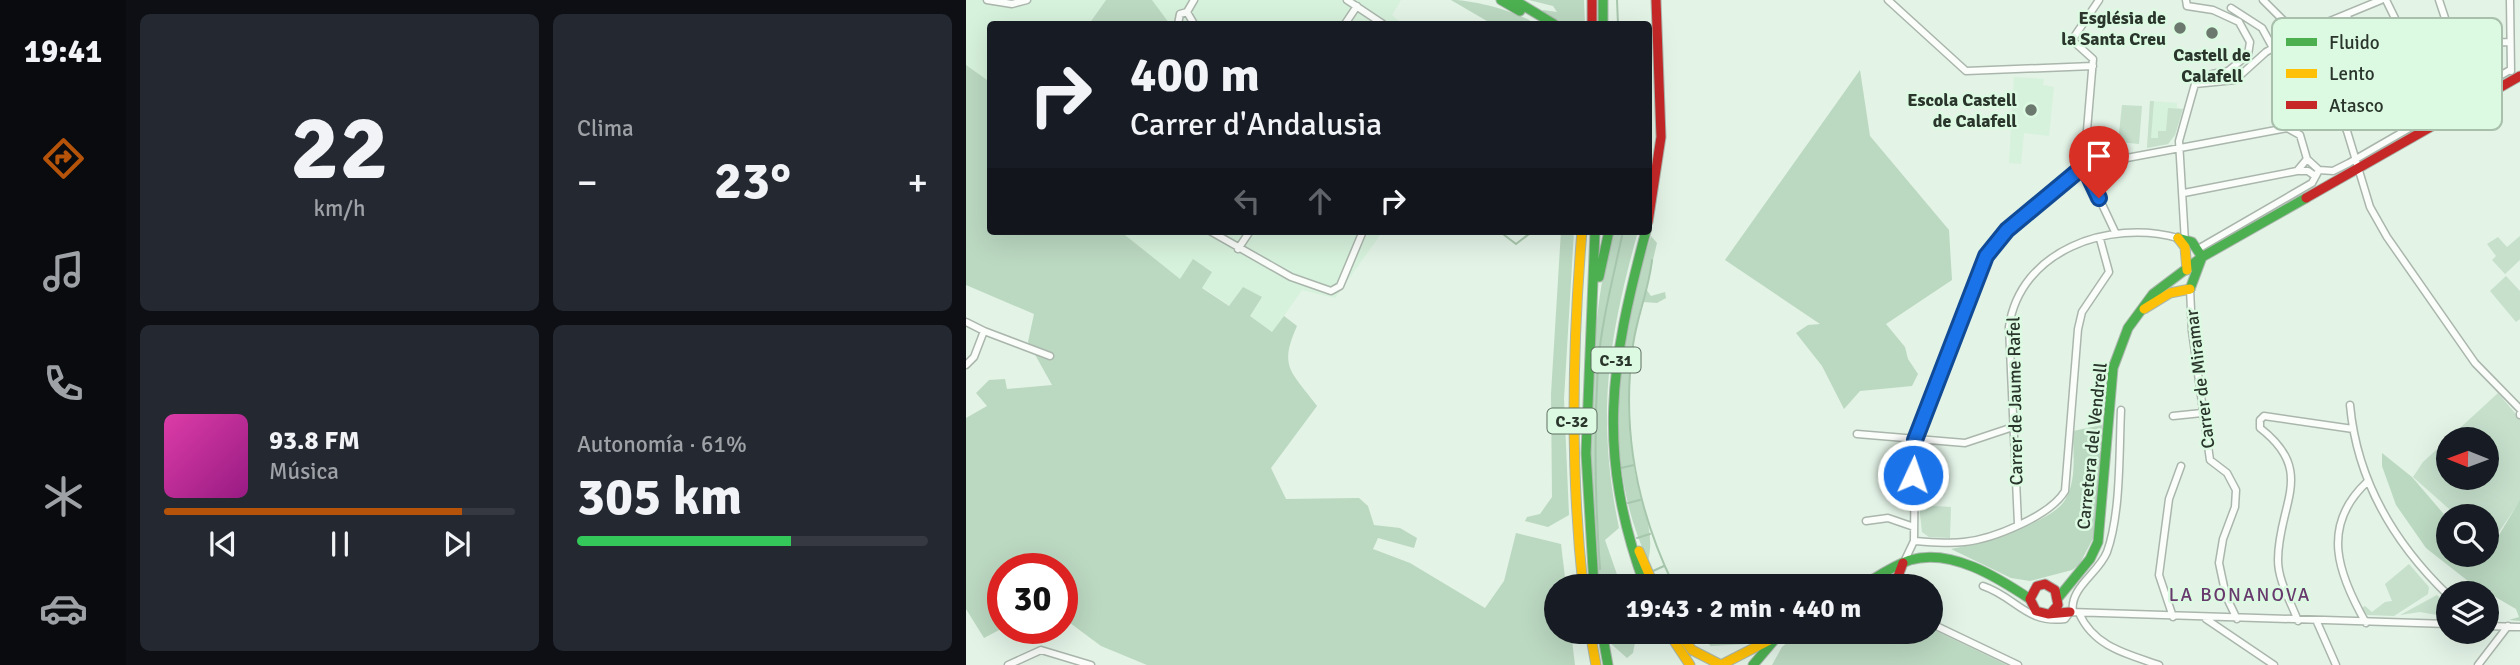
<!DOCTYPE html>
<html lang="es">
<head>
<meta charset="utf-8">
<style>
	body { margin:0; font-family:Signika,sans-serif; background:#242831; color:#f1f3f6; height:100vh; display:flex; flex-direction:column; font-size:26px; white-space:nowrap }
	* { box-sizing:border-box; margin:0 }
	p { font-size:23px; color:#9ea1a6 }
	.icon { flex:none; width:38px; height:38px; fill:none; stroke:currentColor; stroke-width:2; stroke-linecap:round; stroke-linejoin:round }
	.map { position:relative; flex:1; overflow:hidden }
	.details { display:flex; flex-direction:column; gap:14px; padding:14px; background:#0d0f14; width:840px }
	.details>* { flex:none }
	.banner { position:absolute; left:21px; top:21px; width:665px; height:214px; border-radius:7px; box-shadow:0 7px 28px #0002; background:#171b24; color:#f1f3f6; overflow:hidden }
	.needle { width:46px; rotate:271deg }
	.controls { position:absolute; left:1470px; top:427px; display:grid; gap:14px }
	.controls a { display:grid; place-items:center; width:63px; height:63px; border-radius:50%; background:#171b24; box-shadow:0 7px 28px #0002; font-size:35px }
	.speed { position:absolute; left:21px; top:553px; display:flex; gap:14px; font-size:35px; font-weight:700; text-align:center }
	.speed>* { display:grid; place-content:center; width:91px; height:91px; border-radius:50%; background:#171b24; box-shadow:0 7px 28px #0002; line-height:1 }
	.speed .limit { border:10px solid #d22; background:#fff; color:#111 }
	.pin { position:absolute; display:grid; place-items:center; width:60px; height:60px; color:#fff; margin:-72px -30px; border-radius:50% 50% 50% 0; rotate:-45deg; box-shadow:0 0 7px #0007 }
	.pin .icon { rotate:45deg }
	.me { position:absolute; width:77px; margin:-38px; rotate:3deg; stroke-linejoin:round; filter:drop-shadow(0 0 5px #0008) }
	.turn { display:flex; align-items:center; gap:24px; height:147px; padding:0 28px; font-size:32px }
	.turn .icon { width:91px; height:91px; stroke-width:2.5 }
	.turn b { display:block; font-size:49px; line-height:60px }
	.lanes { display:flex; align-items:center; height:66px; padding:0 28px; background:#0003; justify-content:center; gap:35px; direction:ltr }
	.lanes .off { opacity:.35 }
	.big { font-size:52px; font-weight:800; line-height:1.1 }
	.details .card { flex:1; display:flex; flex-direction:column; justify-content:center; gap:10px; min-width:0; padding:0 24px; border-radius:10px; background:#242831 }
	.details .dial { align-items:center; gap:0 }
	.dial b { font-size:91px; line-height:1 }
	.song { display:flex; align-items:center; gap:21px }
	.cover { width:84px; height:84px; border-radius:10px; background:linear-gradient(135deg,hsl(320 70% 55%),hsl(310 70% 35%)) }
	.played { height:7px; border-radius:4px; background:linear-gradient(90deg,#b45309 85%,#363941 85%) }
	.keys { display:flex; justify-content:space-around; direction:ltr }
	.heat { display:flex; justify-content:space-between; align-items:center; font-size:38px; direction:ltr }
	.charge { height:10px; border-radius:5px; background:linear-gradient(90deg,#34c759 61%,#363941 0) }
	.details .tiles { flex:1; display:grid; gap:14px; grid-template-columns:repeat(2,1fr) }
	.trip { position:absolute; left:578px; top:574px; width:399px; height:70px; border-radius:35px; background:#171b24; box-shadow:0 7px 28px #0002; font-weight:800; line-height:70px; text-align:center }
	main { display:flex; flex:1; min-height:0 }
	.tab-bar { display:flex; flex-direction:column; width:126px; justify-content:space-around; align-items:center; background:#090b0e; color:#9ea1a6 }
	.tab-bar .icon { width:49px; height:49px }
	.tab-bar .selected { color:#b45309 }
	.tab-bar b { font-size:32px; color:#f1f3f6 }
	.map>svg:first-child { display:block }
</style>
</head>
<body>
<main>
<nav class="tab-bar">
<b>19:41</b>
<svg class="icon selected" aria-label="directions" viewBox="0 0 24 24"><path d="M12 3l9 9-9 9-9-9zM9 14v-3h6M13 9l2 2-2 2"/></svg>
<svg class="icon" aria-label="music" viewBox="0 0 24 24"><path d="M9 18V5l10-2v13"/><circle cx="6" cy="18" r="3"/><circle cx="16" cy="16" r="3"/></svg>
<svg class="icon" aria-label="phone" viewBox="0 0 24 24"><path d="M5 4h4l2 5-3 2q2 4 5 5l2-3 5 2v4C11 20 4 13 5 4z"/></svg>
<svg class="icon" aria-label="climate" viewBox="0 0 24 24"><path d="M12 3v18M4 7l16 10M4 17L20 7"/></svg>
<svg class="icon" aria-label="car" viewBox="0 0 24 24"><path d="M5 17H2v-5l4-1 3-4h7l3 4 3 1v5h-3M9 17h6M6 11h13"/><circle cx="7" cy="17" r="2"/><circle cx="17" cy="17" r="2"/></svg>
</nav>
<section class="details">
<div class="tiles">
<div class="card dial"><b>22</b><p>km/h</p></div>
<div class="card"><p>Clima</p>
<div class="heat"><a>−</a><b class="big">23°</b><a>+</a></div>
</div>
<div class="card">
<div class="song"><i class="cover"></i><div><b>93.8 FM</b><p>Música</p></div></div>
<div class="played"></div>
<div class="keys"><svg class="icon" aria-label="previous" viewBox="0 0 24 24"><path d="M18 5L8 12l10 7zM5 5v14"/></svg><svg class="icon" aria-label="pause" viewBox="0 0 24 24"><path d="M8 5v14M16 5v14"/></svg><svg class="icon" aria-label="next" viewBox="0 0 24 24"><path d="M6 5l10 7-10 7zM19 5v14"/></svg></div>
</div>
<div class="card"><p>Autonomía · 61%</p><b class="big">305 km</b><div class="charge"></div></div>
</div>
</section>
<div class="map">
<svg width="1554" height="665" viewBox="0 0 1554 665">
	<rect width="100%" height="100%" fill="#e3f3e6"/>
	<path fill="#d6f1dc" d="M0 0H140L123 24H24V82L0 65Z
		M186 0H435L426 15 436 24H202Z
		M1048 77 1078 79 1077 85 1088 87 1083 136 1058 133 1055 164 1043 163Z
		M1184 101 1211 103V108L1217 109 1209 135 1202 144 1181 148Z
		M154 231H417L369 298 336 290 306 333 284 316 296 297 264 306 236 287 246 271 227 260 214 279Z"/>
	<path fill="#c6e0cc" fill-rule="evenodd" d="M1184 101H1188L1185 138H1192V131H1200L1202 108 1217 109 1209 135 1202 144 1181 148Z
		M1156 105 1176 106 1173 144 1152 142Z
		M1554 236V260L1539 274 1526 260 1530 256 1521 244 1532 237 1541 247Z
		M1540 276 1554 291V319L1550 322 1524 291Z
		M1532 393 1554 419V501L1524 545 1521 542V516H1491L1447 477 1457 462ZM1482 439H1521V478H1482Z
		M953 505 985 507 984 538 963 537 956 532Z
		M1443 564 1463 587 1462 594 1428 616 1401 615 1396 608 1399 606 1406 612 1419 602 1426 601 1419 584Z
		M1471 595 1482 605V617L1454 612 1434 615Z"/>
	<path fill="#bbd8c1" d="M140 0H186L203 23 123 24Z
		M485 0C508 0 550 11 570 24H526Z
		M563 0H618L619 24H599L578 16 577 10 591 12 587 6Z
		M0 65 24 82V231H154L214 279 227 259 246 272 236 288 263 306 277 287 296 297 284 316 306 332 318 316 331 326C312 368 326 372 351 406L305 468 320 499 393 498 402 506 408 525 434 528 451 538 448 548 412 538 407 549 444 563 519 608 538 581 550 533 595 544 600 586H590V632H605L609 665H181L135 646 96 617V569H37V628L18 638 0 609V418L21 406 10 393 23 380 39 379 41 389 86 385 62 342 68 314 0 285Z
		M894 70 904 136 983 230 986 280 920 324 939 347 942 359 952 374 946 386 894 391 878 409 856 366 830 333 842 325 854 324 759 260Z
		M595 231H608L598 399 603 515 582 527 559 521 561 517 574 514 586 497 585 394Z
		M646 231H672C642 340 630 416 653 528L639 540 655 586H634C620 476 620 339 646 231Z
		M685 236 691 243 680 289 685 296 699 292 700 298 691 303 677 302 675 306C661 361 661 416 669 472 674 502 690 531 682 561 634 458 651 340 685 236Z
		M1136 425 1131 531 1113 565 1106 570 1064 581 1045 578 985 549C1011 544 1086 523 1099 500 1111 480 1107 454 1107 431Z
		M1416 453 1446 477 1482 519V555H1521V547L1530 540 1554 500V621L1543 620 1553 617 1550 609 1502 581 1460 548 1430 505 1416 466Z
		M964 628 1041 665H806L816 647 833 632H921L939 643 946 632H964Z
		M641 632H671L667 653 661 658 643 642Z
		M752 632H804L781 644 745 646 740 642Z"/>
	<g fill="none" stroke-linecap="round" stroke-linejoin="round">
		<path stroke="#a7c7ad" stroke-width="2" d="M651 0 652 24
			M515 24H519
			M533 231 550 244 567 231
			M686 260C683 289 671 316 667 345 655 429 671 510 708 586
			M655 468 668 465
			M662 503 674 500
			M671 538 684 534
			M634 569C629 501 628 431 632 364 636 318 648 275 657 231
			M687 571 698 566
			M696 586 704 581"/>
		<g stroke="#aab6ac" stroke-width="9">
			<path id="street" d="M21 0 46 4 61 0
				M381 0 417 24
				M922 0 1000 71 1127 66
				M1133 0 1106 40 1127 59 1118 166 1150 234
				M1220 0 1221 6 1247 10 1273 22
				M1297 0 1317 20 1338 32
				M1420 0 1474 110
				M1473 0 1481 24
				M1544 0 1545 71
				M1265 8 1296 28 1307 48
				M221 12 228 24
				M212 24 214 14 221 12 228 0
				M379 24 391 6
				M1312 45 1322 60 1364 95 1381 131 1404 207 1421 237 1509 363 1554 409
				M1341 73 1391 39 1381 16
				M1248 81 1246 74 1262 71 1282 55 1284 42 1273 22
				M1413 96 1503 51 1511 43 1544 42
				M1353 170 1367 171 1383 163 1544 70
				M1331 171H1342L1349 176
				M1218 193 1331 171 1341 159
				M244 231 325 277 365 291 374 286 397 231
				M1219 242 1213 141 1229 84 1269 80 1300 52 1330 35 1415 0
				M272 249 284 231
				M1232 249 1346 183 1353 170
				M1224 289 1226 331 1244 460 1261 473 1270 490 1269 507 1257 539 1253 563 1260 596 1271 619
				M0 322 18 331
				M0 365 8 357 18 331 84 356
				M1384 405C1391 481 1428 543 1482 595
				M1554 414V415
				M1207 416 1236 413
				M891 434 999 443 1047 427
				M900 521 922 518 948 527
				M1052 524 1043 327C1054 250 1143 219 1212 238
				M948 541C965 542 982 544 998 542 1027 539 1084 516 1099 491L1112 329 1116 312 1143 272 1134 239
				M938 562 948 541 949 440 1012 275 1028 245 1118 166 1321 128 1334 135 1341 159 1353 170
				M1017 586C1050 597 1060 624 1099 619L1104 612 1482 624
				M1107 612C1103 588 1132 574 1141 552 1155 513 1153 452 1155 410
				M1113 613C1128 647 1161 654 1193 665
				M1207 617 1193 575 1203 499 1215 466
				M1240 619 1308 665
				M1332 621C1325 602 1312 581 1312 560 1312 504 1351 472 1294 428V420L1298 416 1387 429
				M1351 622 1370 665
				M964 623 1052 665
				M1400 623C1372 574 1354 526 1401 482
				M1521 626 1554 627
				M42 665 75 650 125 665
				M1512 665 1542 626"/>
		</g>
		<g stroke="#aab6ac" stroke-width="11">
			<path id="fast" d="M535 0 554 11
				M548 0 588 24
				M637 0V24
				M1212 238 1226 242 1236 257 1224 289
				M633 277 643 231
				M628 586 620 453 629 231
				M679 586C630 452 644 365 680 231
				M896 586C911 577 926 566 944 560 985 548 1031 577 1064 599
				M1092 598 1124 559 1132 542 1147 368 1162 328 1187 294 1236 257 1340 198
				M636 632 642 665
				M787 665 810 638"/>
		</g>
		<g stroke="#aab6ac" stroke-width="11">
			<path id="slow" d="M616 231C606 350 604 467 617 586
				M1212 238 1219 247 1221 270
				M1178 309 1204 293 1224 289
				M673 551 688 586
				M624 632 630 665
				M702 632 724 665
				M713 633 726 650 755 665
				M755 665 819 632"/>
		</g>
		<g stroke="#aab6ac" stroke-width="11">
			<path id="jam" d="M626 0V24
				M1340 198 1554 76
				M682 222 695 137 690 0
				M933 586 931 579 937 563
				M1086 612 1092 605 1089 590 1079 584 1071 586 1064 599 1070 611 1082 614 1104 612"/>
		</g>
		<use href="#street" stroke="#fbfdfb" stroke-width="6"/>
		<use href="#fast" stroke="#4caf50" stroke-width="9"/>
		<use href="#slow" stroke="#ffc107" stroke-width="9"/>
		<use href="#jam" stroke="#c62828" stroke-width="9"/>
	</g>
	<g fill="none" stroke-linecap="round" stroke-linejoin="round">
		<g stroke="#114b97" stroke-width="18">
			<path id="route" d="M947 475 949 440 1020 256 1041 230 1118 166 1133 198"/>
		</g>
		<use href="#route" stroke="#1a73e8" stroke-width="12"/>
	</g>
	<g fill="#6b786d" stroke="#dcfae2" stroke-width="2.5">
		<circle cx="1214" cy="28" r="7"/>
		<circle cx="1246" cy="33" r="7"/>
		<circle cx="1065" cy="110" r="7"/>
	</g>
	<g text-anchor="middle" stroke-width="5" stroke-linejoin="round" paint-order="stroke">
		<g fill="#dcfae2" stroke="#5f7063" stroke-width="2">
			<rect x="625.5" y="347.5" width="49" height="25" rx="5"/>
			<rect x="581.5" y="408.5" width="49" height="25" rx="5"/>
		</g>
		<g font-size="16" font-weight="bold" fill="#2a352c">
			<text x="650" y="366">C-31</text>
			<text x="606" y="427">C-32</text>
		</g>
		<g font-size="18" font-weight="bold" fill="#2a352c" stroke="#dcfae2" text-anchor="end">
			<text x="1200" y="24">Església de<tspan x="1200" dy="21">la Santa Creu</tspan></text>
			<text x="1246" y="61" text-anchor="middle">Castell de<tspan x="1246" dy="21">Calafell</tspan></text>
			<text x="1051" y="106">Escola Castell<tspan x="1051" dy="21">de Calafell</tspan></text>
		</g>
		<g font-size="18" fill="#2a352c" stroke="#dcfae2">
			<text transform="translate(1234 379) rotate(-97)" y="6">Carrer de Miramar</text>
			<text transform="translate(1049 401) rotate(-91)" y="6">Carrer de Jaume Rafel</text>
			<text transform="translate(1126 446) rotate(-84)" y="6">Carretera del Vendrell</text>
		</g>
		<g font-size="19" letter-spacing="2" fill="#68396d" stroke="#dcfae2">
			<text x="1274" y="601">LA BONANOVA</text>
		</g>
	</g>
	<rect x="1306" y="18" width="230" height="112" rx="10" fill="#dcfae2" stroke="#a7bfab" stroke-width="2"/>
	<rect x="1320" y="38" width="31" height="8" fill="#4caf50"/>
	<rect x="1320" y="69" width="31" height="9" fill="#ffc107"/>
	<rect x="1320" y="101" width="31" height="8" fill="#c62828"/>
	<g font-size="19" fill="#2a352c">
		<text x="1363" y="49">Fluido</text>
		<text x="1363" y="80">Lento</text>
		<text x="1363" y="112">Atasco</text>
	</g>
</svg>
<div class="controls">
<a><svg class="needle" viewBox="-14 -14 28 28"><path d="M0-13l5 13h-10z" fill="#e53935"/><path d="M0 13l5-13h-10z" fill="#9ea1a6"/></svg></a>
<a><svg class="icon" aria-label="search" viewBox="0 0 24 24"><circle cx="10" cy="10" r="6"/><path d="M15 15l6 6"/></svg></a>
<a><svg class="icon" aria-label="layers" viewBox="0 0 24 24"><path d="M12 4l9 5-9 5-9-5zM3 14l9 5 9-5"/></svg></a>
</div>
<div class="speed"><div class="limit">30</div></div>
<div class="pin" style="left:1133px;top:198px;background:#d93025"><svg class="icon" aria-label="arrive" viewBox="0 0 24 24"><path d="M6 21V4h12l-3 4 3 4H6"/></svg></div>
<svg class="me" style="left:947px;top:475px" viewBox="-20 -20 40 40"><circle r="17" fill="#1a73e8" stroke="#fff" stroke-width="3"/><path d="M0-11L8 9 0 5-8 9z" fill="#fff"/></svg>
<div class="trip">19:43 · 2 min · 440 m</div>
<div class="banner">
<div class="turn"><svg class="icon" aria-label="right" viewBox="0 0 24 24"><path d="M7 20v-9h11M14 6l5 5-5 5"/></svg><div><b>400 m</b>Carrer d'Andalusia</div></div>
<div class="lanes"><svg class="icon off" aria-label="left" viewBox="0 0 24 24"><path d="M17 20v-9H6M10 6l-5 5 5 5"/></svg><svg class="icon off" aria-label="ahead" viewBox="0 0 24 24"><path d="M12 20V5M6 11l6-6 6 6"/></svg><svg class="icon" aria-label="right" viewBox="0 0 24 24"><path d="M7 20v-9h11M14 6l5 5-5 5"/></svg></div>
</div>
</div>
</main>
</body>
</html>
